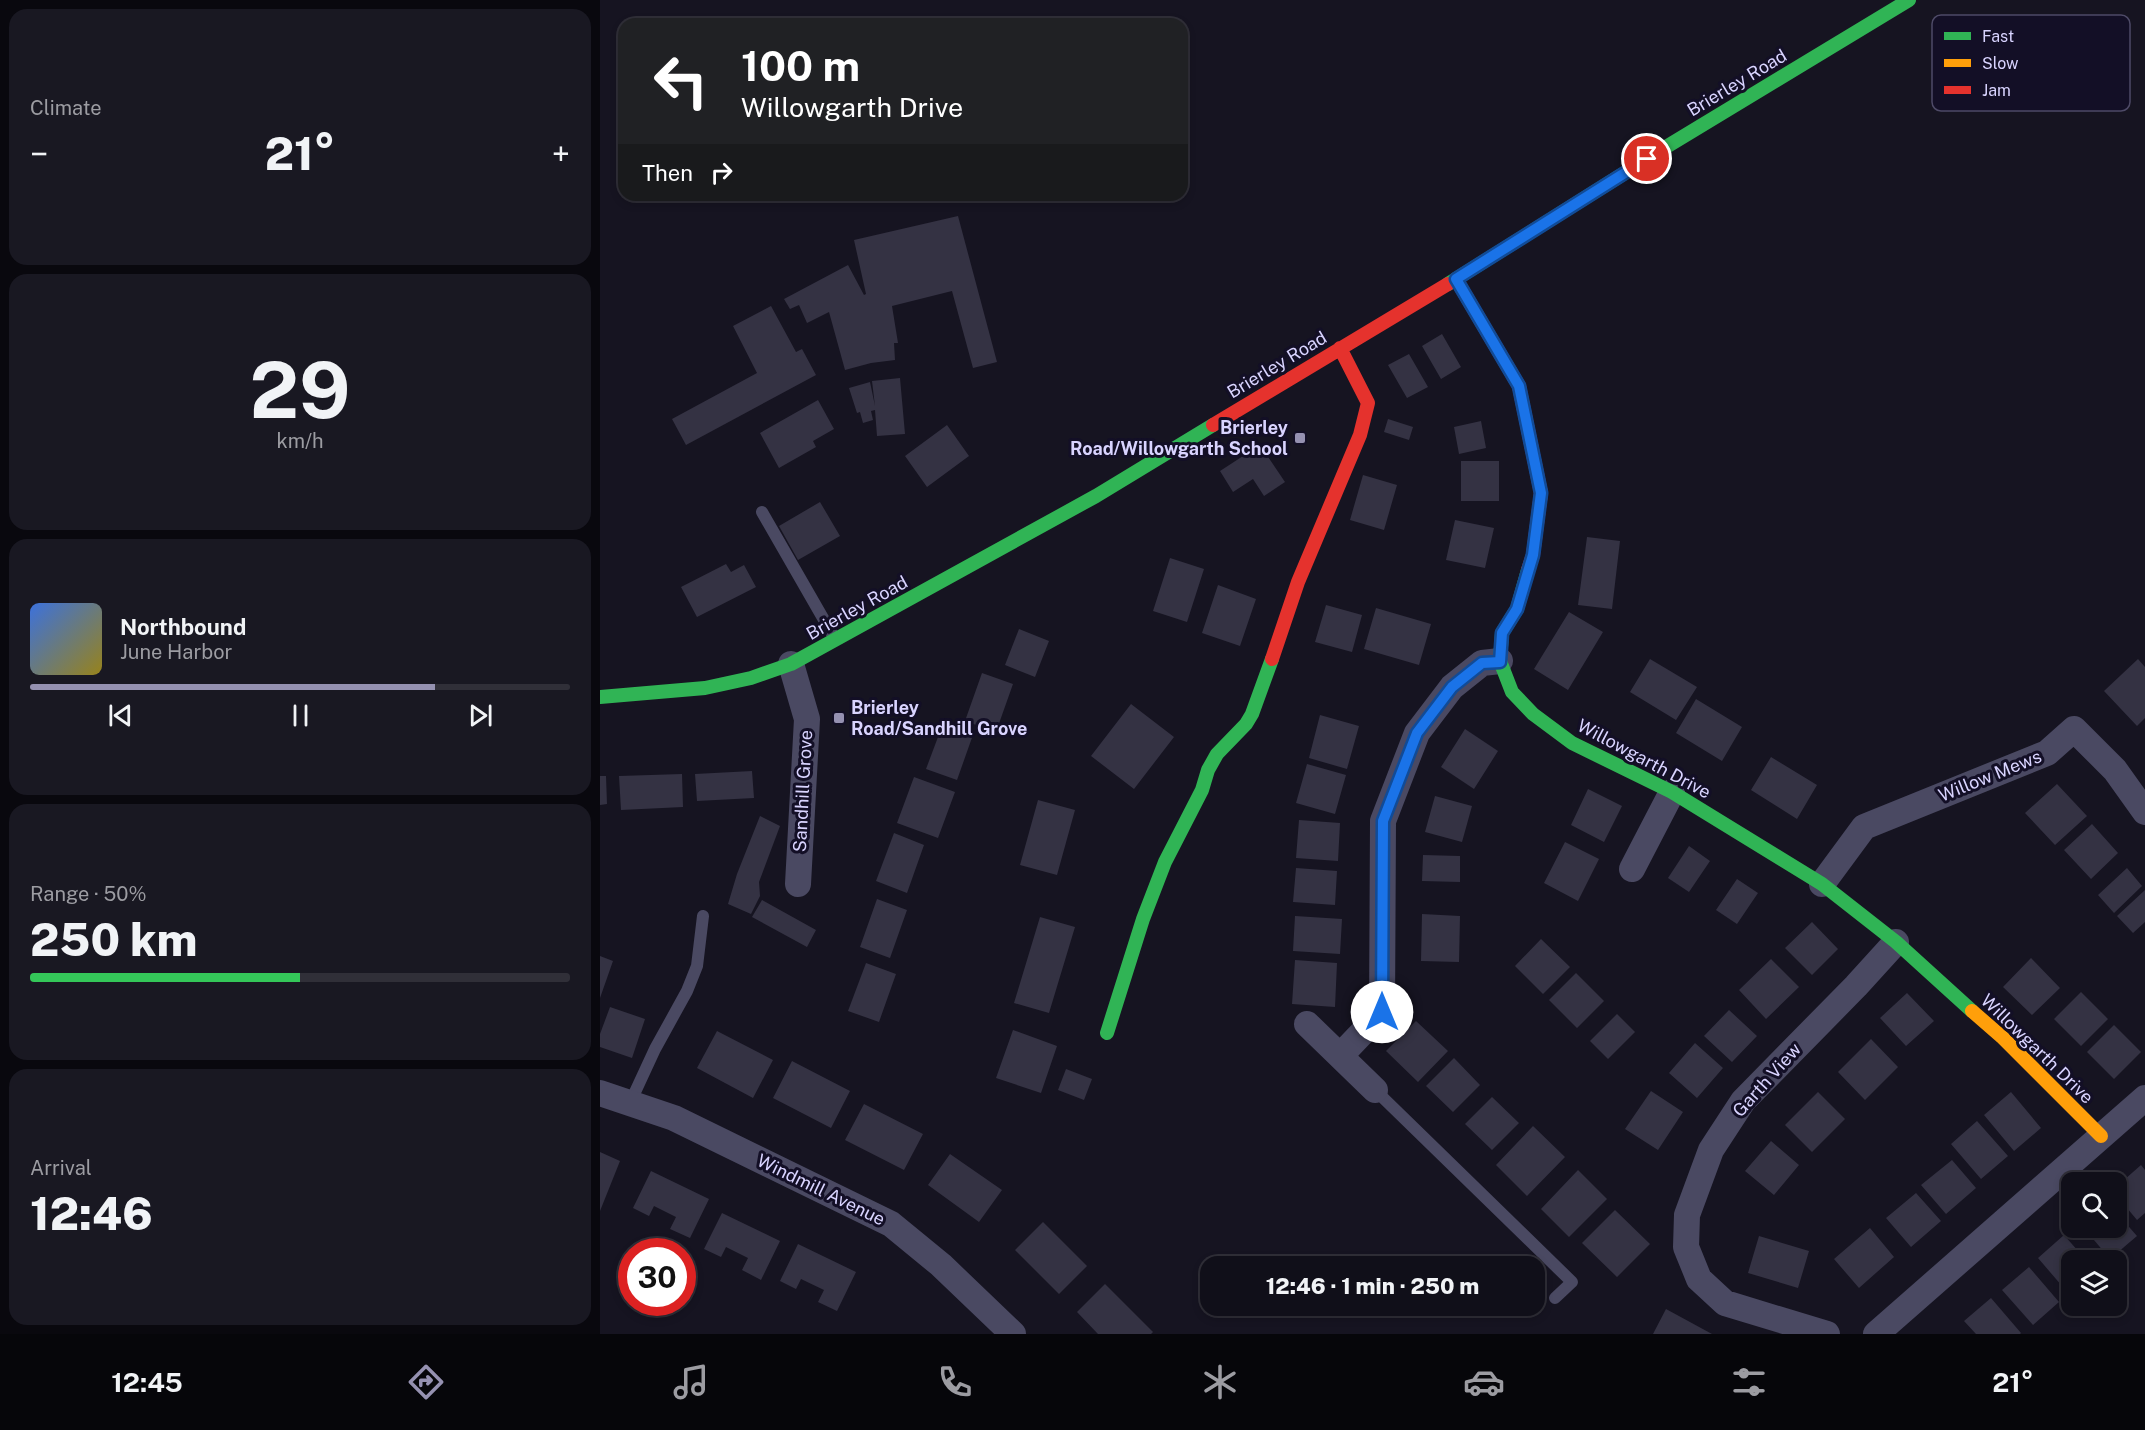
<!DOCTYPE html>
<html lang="en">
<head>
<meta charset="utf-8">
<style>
	body { margin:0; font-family:"Public Sans",sans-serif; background:#191822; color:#f1f3f6; height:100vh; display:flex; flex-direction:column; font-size:22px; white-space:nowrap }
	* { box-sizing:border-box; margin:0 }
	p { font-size:20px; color:#9c9ca2 }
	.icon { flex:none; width:33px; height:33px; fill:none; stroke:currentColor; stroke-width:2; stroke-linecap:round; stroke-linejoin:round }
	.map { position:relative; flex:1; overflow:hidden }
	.sheet { display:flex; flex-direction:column; gap:9px; padding:9px; background:#09080e; width:600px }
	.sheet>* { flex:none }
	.banner { position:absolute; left:18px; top:18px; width:570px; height:183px; border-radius:18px; box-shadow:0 3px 9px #0003,0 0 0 2px #302f38; background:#202124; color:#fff; overflow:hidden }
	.controls { position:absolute; left:1461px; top:1172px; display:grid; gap:12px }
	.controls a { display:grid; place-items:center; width:66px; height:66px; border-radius:12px; background:#100f19; box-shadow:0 3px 9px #0003,0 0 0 2px #302f38; font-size:30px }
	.speed { position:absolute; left:18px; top:1238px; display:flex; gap:12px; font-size:30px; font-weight:700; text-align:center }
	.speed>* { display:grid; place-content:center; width:78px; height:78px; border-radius:50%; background:#100f19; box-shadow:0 3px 9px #0003,0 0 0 2px #302f38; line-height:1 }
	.speed .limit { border:9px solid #d22; background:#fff; color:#111 }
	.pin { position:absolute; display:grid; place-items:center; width:51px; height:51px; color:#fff; margin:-26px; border:3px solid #fff; border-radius:50%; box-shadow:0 2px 6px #0007 }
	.me { position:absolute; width:66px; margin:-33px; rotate:0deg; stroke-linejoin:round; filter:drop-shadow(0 0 4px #0008) }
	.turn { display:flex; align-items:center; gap:21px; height:126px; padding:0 24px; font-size:27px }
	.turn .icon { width:78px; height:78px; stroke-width:2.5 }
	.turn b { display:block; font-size:42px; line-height:51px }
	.then { display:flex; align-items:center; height:57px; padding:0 24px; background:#0003; gap:12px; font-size:22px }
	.big { font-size:45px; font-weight:800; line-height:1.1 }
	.sheet .tile { flex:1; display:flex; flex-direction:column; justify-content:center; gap:9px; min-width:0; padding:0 21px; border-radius:18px; background:#191822 }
	.sheet .dial { align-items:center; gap:0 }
	.dial b { font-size:78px; line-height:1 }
	.song { display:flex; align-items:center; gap:18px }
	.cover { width:72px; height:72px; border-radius:9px; background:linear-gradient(135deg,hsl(220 70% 55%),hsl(50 70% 35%)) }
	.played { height:6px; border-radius:3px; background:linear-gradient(90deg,#9591b1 75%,#302f38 75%) }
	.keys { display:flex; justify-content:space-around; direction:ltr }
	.heat { display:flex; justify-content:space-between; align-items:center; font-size:33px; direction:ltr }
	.charge { height:9px; border-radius:4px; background:linear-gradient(90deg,#34c759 50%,#302f38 0) }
	.trip { position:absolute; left:600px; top:1256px; width:345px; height:60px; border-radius:18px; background:#100f19; box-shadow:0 3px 9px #0003,0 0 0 2px #302f38; font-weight:800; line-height:60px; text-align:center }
	.tabs { display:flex; height:96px; justify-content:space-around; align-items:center; background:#06060a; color:#9c9ca2 }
	.tabs .icon { width:42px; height:42px }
	.tabs .selected { color:#9591b1 }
	.tabs b { font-size:27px; color:#f1f3f6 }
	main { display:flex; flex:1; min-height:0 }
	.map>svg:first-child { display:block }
</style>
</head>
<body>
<main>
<section class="sheet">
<div class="tile"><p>Climate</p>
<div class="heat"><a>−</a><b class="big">21°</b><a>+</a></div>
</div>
<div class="tile dial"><b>29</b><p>km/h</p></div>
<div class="tile">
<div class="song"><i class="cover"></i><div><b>Northbound</b><p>June Harbor</p></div></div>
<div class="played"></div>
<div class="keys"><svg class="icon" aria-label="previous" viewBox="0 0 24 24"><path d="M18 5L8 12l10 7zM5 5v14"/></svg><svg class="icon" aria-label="pause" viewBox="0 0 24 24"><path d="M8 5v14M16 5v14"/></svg><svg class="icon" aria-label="next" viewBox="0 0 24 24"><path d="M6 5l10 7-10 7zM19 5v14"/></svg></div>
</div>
<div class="tile"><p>Range · 50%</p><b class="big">250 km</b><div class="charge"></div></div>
<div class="tile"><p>Arrival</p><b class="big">12:46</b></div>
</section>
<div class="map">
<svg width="1545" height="1334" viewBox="0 0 1545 1334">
	<rect width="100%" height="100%" fill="#161421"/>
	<path fill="#343243" d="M358 216 397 362 373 368 352 291 292 306 298 343H294L295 360 271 363 245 370 229 312 207 323 199 305 190 309 184 299 248 265 264 295 266 294 254 240Z
		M171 306 196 352 202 349 216 375 86 445 72 419 157 373 133 326Z
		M842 334 861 367 841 379 822 346Z
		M809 354 828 387 807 398 788 365Z
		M300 378 305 434 277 436 275 410 271 411 273 420 263 423 260 412 257 413 249 388 270 382 275 406 272 381Z
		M218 400 234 429 213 441 216 447 179 468 160 433Z
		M788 419 813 427 809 440 784 432Z
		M881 421 886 448 859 454 854 427Z
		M347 425 369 456 327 487 305 456Z
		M660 445 685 482 664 496 653 479 633 492 620 471Z
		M861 461H899V501H861Z
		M763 475 797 485 784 530 750 520Z
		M220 502 240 536 198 560 179 526Z
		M855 520 894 528 885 568 846 560Z
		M987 537 1020 541 1012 609 978 605Z
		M570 558 604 569 587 622 553 611Z
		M126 564 131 572 144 565 156 587 97 617 81 587Z
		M618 585 656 599 640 646 602 633Z
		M726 605 762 615 752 652 715 642Z
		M776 608 831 624 819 665 764 649Z
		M969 612 1003 632 968 690 934 669Z
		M419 629 449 641 435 677 405 665Z
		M1050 659 1097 687 1076 720 1030 692Z
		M1538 659 1545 667V718L1537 726 1504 691Z
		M382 673 413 684 396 732 365 721Z
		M1096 699 1142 727 1122 761 1076 733Z
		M531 704 574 737 534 789 491 756Z
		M720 715 759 726 747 769 709 758Z
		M344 721 374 732 357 780 326 769Z
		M865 729 898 751 874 789 841 767Z
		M1171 757 1217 785 1197 819 1151 790Z
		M707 764 746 775 735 814 696 803Z
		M152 771 154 798 97 801 95 774Z
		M82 774 83 807 21 810 19 776Z
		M0 776H6L7 804 0 805Z
		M314 777 355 792 338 838 297 823Z
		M1457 784 1487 816 1455 845 1425 813Z
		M988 789 1022 806 1004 842 971 825Z
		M835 796 872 806 862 842 825 832Z
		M438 800 475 810 457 875 420 865Z
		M160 816 180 826 159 882 160 896 151 914 128 904 137 874Z
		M699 820 740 823 738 861 696 858Z
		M1492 824 1518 853 1491 879 1464 850Z
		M294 833 324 845 307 893 276 881Z
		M965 842 999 859 978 901 944 883Z
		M1089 846 1110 861 1089 892 1068 878Z
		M823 855 860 856V882L822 881Z
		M696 868 737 871 735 905 693 902Z
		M1527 868 1542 886 1514 913 1498 895Z
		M1137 879 1158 893 1137 924 1116 910Z
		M1545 890V922L1533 933 1517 916Z
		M277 899 307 910 290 958 260 947Z
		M162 900 216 930 207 947 152 917Z
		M822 914 860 916 859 962 821 961Z
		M695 916 742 919 740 954 693 951Z
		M440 917 475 927 449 1013 414 1003Z
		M1212 922 1238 949 1212 975 1185 948Z
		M941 939 970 967 943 994 915 966Z
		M0 956 13 961 0 998Z
		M1431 958 1460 988 1432 1015 1403 987Z
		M1171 959 1199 987 1166 1019 1139 990Z
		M695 960 737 963 735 1007 692 1004Z
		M266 963 296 974 279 1022 248 1011Z
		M976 973 1004 1001 977 1028 949 1000Z
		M1481 992 1508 1019 1481 1046 1454 1019Z
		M1307 993 1334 1021 1306 1046 1280 1018Z
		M10 1007 45 1019 32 1058 0 1047V1034Z
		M1129 1010 1157 1036 1132 1062 1104 1036Z
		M1017 1014 1035 1032 1008 1059 990 1041Z
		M816 1021 848 1051 818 1082 786 1051Z
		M1514 1025 1541 1052 1514 1079 1487 1052Z
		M413 1030 457 1046 441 1093 396 1078Z
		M117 1031 173 1060 153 1098 97 1068Z
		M1271 1039 1298 1067 1265 1100 1238 1072Z
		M1095 1043 1123 1068 1097 1098 1069 1073Z
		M854 1058 880 1085 853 1112 826 1086Z
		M192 1061 250 1091 231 1128 173 1098Z
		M466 1069 492 1079 484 1100 458 1090Z
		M1051 1091 1083 1112 1058 1150 1025 1129Z
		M1218 1092 1245 1119 1212 1152 1185 1125Z
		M1411 1092 1441 1128 1414 1151 1384 1115Z
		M892 1097 919 1123 892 1150 865 1124Z
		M264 1104 323 1134 304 1170 245 1140Z
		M1377 1121 1408 1156 1381 1179 1351 1144Z
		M933 1126 965 1157 927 1196 896 1165Z
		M1171 1141 1199 1165 1174 1195 1145 1171Z
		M0 1152 20 1161 0 1211Z
		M350 1154 402 1190 379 1222 328 1185Z
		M1352 1160 1376 1188 1346 1214 1321 1185Z
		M1541 1165 1545 1170V1213L1537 1220 1516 1195V1187Z
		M978 1170 1007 1199 969 1237 941 1209Z
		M51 1171 109 1199 90 1238 70 1229 76 1217 54 1206 49 1216 33 1208Z
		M1316 1193 1341 1221 1311 1247 1286 1218Z
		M1015 1210 1050 1244 1017 1277 982 1243Z
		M1516 1212 1537 1236 1510 1259 1483 1227H1516Z
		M122 1213 180 1241 161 1280 142 1270 148 1258 126 1247 121 1257 104 1249Z
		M443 1222 487 1266 459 1294 415 1250Z
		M1270 1228 1294 1257 1259 1288 1234 1259Z
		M1464 1235 1486 1260H1472V1290L1468 1293 1438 1258Z
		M1159 1236 1209 1251 1198 1288 1148 1273Z
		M198 1244 256 1272 237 1311 218 1302 224 1290 201 1279 196 1289 180 1281Z
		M1429 1267 1459 1302 1433 1325 1402 1290Z
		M505 1284 553 1332 551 1334H498L477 1312Z
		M1391 1298 1421 1333 1420 1334H1376L1364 1321Z
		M1066 1309 1112 1334H1053Z"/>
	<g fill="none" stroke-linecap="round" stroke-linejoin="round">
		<path stroke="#4a4962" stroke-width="12" d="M162 512 235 639
			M775 1090 972 1282 955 1298
			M30 1103 55 1049 87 991 97 966 103 916"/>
		<path stroke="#4a4962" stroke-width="26" d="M191 664 207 719 198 884
			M1032 869 1072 792
			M1222 884 1264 827 1447 753 1474 729 1515 770 1545 812
			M707 1024 775 1090
			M741 1055 782 1012 783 821 817 733 852 687 882 663 900 661
			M0 1093 74 1118 291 1224 341 1265 413 1334
			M1227 1334 1125 1303 1099 1279 1086 1247 1087 1215 1111 1150 1143 1101 1256 986 1296 942
			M1276 1334 1545 1098"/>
		<path stroke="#30b455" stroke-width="14" d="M848 284 1066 147 1309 0
			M928 570 917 609 902 633 900 661 912 692 933 714 972 743 1072 792 1222 884 1296 942 1372 1011
			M0 697 105 688 151 678 191 664 496 496 613 425
			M507 1033 543 919 565 862 602 790 608 770 617 754 646 724 652 714 672 659"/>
		<path stroke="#ff9f0a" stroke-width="14" d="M1372 1011 1403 1038 1501 1136"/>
		<path stroke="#e5322d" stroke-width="14" d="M856 279 919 386 941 493 933 555 928 570
			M613 425 848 284
			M672 659 698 582 760 435 768 403 740 348"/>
	</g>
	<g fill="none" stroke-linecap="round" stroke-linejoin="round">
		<g stroke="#114b97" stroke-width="15">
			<path id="route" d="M782 1012 783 821 817 733 852 687 882 663 900 662 902 633 917 609 933 555 941 493 919 386 856 279 1047 159"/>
		</g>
		<use href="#route" stroke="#1a73e8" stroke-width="10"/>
	</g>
	<g fill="#9591b1" stroke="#130f26" stroke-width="2">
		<rect x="694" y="432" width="12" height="12" rx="3"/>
		<rect x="233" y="712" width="12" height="12" rx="3"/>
	</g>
	<g text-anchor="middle" stroke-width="6" stroke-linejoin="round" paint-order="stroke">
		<g font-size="18" fill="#d9d4ff" stroke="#130f26">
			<text transform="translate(1137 83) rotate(-31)" y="6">Brierley Road</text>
			<text transform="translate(677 365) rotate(-31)" y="6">Brierley Road</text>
			<text transform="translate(257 608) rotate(-29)" y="6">Brierley Road</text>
			<text transform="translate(1044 759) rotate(28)" y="6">Willowgarth Drive</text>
			<text transform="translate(1390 776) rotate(-22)" y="6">Willow Mews</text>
			<text transform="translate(203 791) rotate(-87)" y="6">Sandhill Grove</text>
			<text transform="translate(1437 1049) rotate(44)" y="6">Willowgarth Drive</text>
			<text transform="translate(1167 1080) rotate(-48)" y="6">Garth View</text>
			<text transform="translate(221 1190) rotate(26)" y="6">Windmill Avenue</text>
		</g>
		<g font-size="18" font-weight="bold" fill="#d9d4ff" stroke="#130f26" text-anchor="end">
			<text x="688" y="434">Brierley<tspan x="688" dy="21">Road/Willowgarth School</tspan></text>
			<text x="251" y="714" text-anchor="start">Brierley<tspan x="251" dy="21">Road/Sandhill Grove</tspan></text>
		</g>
	</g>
	<rect x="1332" y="15" width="198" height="96" rx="9" fill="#130f26" stroke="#4e4a67" stroke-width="1.5"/>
	<rect x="1344" y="32" width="27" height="8" fill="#30b455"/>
	<rect x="1344" y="59" width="27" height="8" fill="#ff9f0a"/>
	<rect x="1344" y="86" width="27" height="8" fill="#e5322d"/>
	<g font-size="16" fill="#d9d4ff">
		<text x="1382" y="42">Fast</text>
		<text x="1382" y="69">Slow</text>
		<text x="1382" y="96">Jam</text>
	</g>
</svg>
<div class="controls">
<a><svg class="icon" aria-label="search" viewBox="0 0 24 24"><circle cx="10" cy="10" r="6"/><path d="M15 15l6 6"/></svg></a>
<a><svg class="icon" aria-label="layers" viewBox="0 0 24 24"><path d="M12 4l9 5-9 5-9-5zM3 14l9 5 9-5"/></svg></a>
</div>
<div class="speed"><div class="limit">30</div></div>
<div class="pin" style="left:1047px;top:159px;background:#d93025"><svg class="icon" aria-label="arrive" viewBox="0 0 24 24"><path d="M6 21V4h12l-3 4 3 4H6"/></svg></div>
<svg class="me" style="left:782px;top:1012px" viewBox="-20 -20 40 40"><circle r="19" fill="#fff"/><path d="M0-13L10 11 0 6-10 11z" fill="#1a73e8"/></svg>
<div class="trip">12:46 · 1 min · 250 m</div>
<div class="banner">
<div class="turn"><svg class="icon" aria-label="left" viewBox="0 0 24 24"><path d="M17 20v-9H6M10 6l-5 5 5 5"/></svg><div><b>100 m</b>Willowgarth Drive</div></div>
<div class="then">Then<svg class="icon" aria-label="right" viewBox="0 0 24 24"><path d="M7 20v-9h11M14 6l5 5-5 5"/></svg></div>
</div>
</div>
</main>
<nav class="tabs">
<b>12:45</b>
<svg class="icon selected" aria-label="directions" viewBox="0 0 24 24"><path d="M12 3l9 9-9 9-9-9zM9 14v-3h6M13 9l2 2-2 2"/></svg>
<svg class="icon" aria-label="music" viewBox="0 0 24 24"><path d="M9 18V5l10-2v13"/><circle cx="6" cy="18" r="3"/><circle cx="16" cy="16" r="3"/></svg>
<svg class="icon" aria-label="phone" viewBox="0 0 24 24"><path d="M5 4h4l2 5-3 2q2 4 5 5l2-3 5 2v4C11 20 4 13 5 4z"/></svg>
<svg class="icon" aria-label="climate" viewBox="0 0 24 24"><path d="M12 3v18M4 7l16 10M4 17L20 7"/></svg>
<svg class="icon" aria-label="car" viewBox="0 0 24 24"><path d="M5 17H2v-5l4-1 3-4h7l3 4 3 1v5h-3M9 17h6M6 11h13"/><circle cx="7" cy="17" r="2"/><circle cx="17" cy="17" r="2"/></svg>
<svg class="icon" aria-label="filters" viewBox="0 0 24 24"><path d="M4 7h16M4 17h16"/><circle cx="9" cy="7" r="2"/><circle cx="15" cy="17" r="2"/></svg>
<b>21°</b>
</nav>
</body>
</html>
